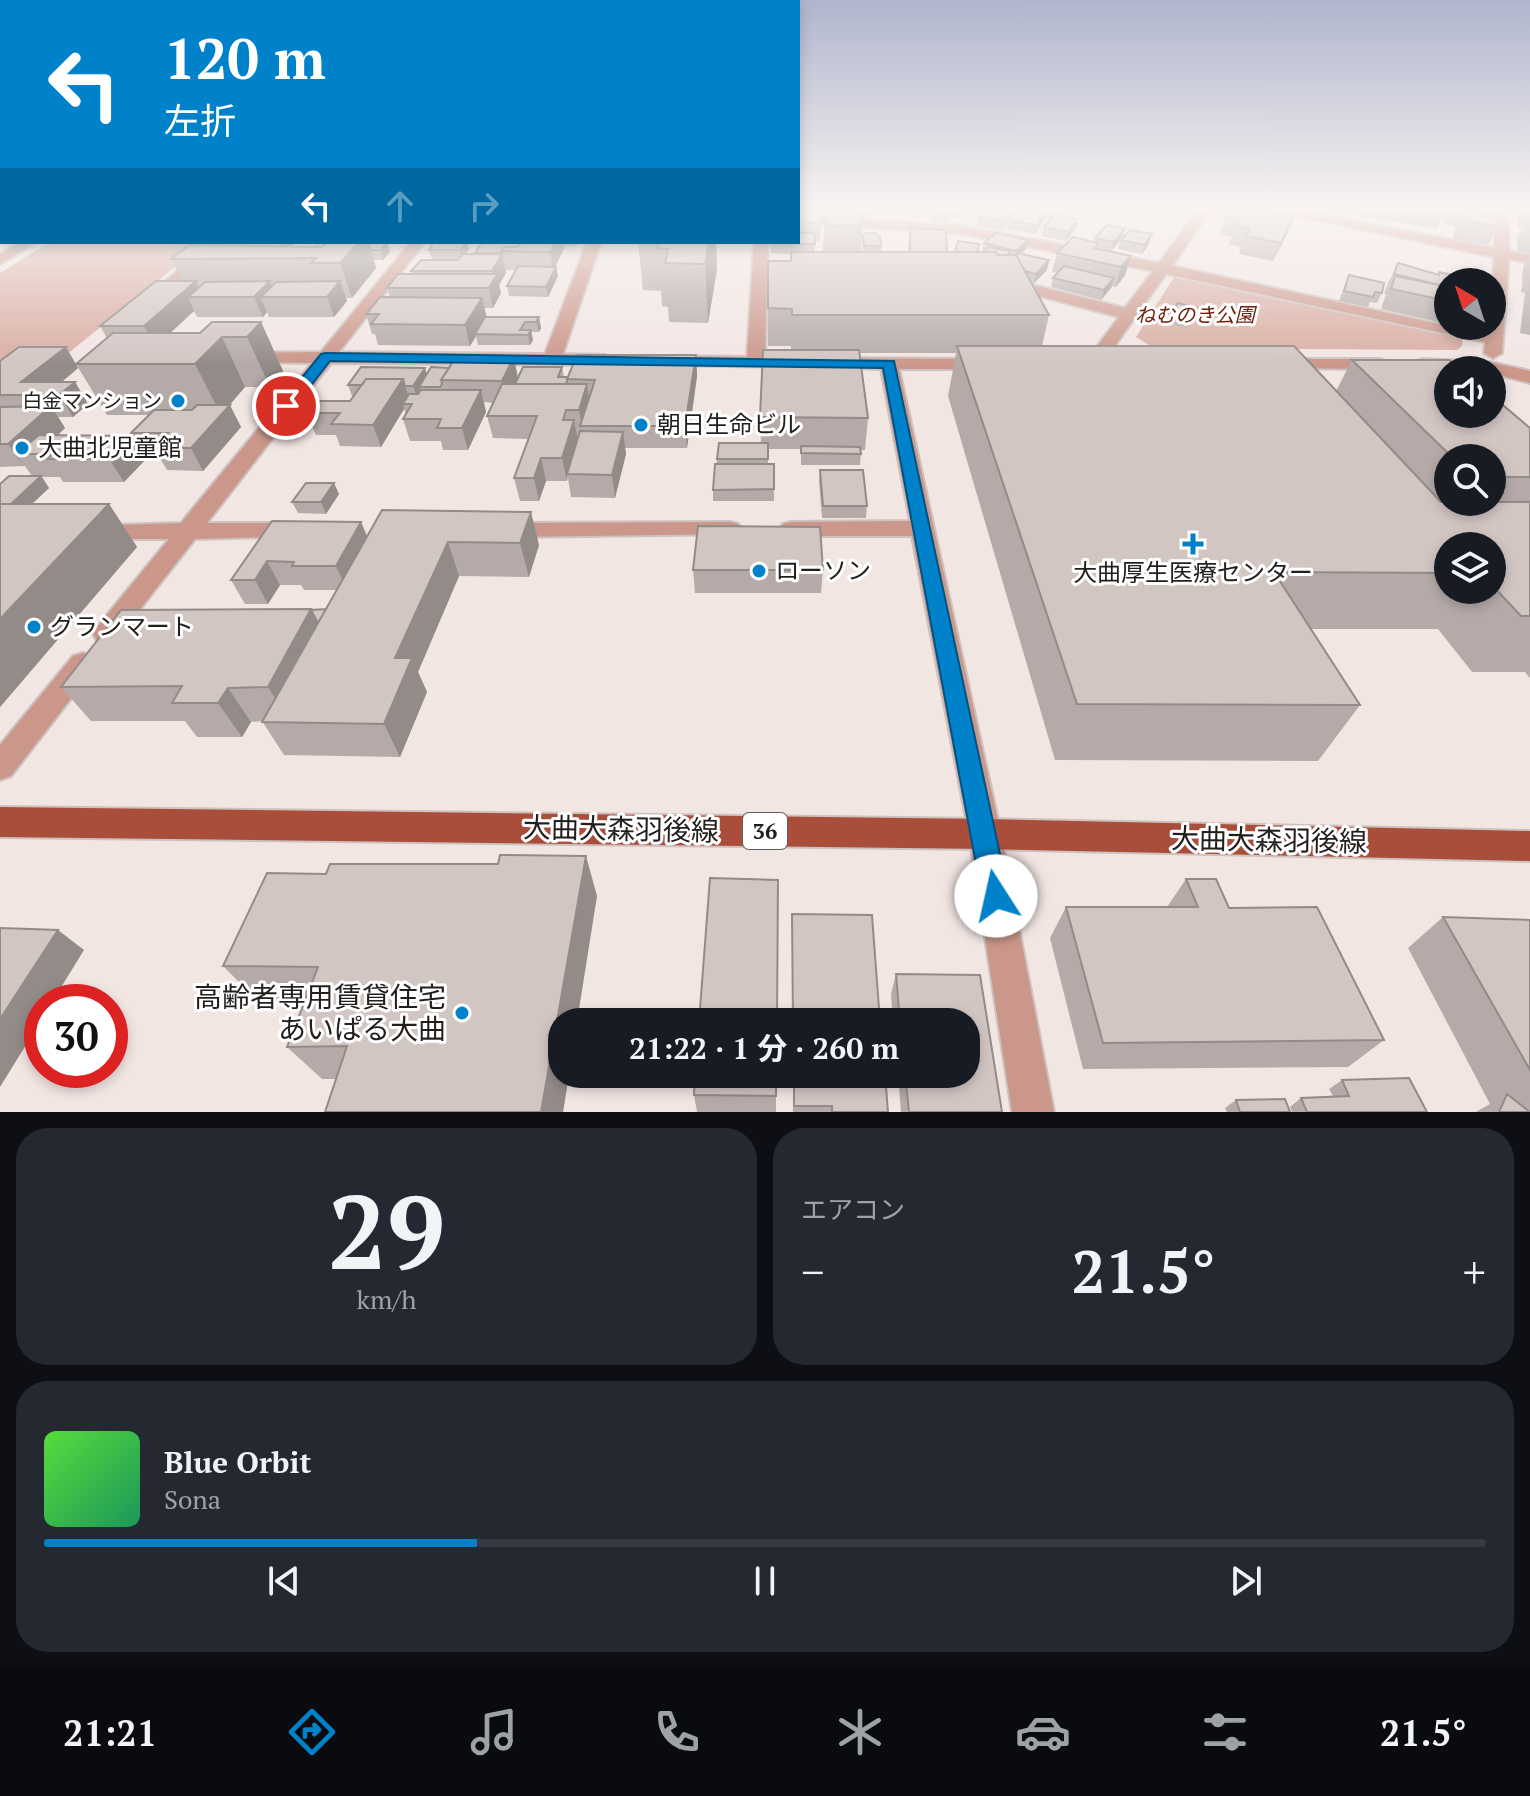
<!DOCTYPE html>
<html lang="ja">
<head>
<meta charset="utf-8">
<style>
	body { margin:0; font-family:"PT Serif","Noto Sans JP",serif; background:#242831; color:#f1f3f6; height:100vh; display:flex; flex-direction:column; font-size:30px; white-space:nowrap }
	* { box-sizing:border-box; margin:0 }
	p { font-size:26px; color:#9ea1a6 }
	.icon { flex:none; width:44px; height:44px; fill:none; stroke:currentColor; stroke-width:2; stroke-linecap:round; stroke-linejoin:round }
	.map { position:relative; height:1112px; overflow:hidden }
	.sheet { display:flex; flex-direction:column; gap:16px; padding:16px; background:#0d0f14; flex:1 }
	.sheet>* { flex:none }
	.hud { position:absolute; left:0px; top:0px; width:800px; height:244px; box-shadow:0 4px 12px #0003; background:#0082ca; color:#fff; overflow:hidden }
	.needle { width:52px; rotate:321deg }
	.buttons { position:absolute; left:1434px; top:268px; display:grid; gap:16px }
	.buttons a { display:grid; place-items:center; width:72px; height:72px; border-radius:50%; background:#171b24; box-shadow:0 4px 12px #0003; font-size:40px }
	.speed { position:absolute; left:24px; top:984px; display:flex; gap:16px; font-size:40px; font-weight:700; text-align:center }
	.speed>* { display:grid; place-content:center; width:104px; height:104px; border-radius:50%; background:#171b24; box-shadow:0 4px 12px #0003; line-height:1 }
	.speed .limit { border:12px solid #d22; background:#fff; color:#111 }
	.pin { position:absolute; display:grid; place-items:center; width:68px; height:68px; color:#fff; margin:-34px; border:4px solid #fff; border-radius:50%; box-shadow:0 2px 8px #0007 }
	.me { position:absolute; width:88px; margin:-44px; rotate:350deg; stroke-linejoin:round; filter:drop-shadow(0 0 6px #0008) }
	.turn { display:flex; align-items:center; gap:28px; height:168px; padding:0 32px; font-size:36px }
	.turn .icon { width:104px; height:104px; stroke-width:2.5 }
	.turn b { display:block; font-size:56px; line-height:68px }
	.lanes { display:flex; align-items:center; height:76px; padding:0 32px; background:#0003; justify-content:center; gap:40px; direction:ltr }
	.lanes .off { opacity:.35 }
	.big { font-size:60px; font-weight:700; line-height:1.1 }
	.sheet .card { flex:1; display:flex; flex-direction:column; justify-content:center; gap:12px; min-width:0; padding:0 28px; border-radius:32px; background:#242831 }
	.sheet .dial { align-items:center; gap:0 }
	.dial b { font-size:104px; line-height:1 }
	.song { display:flex; align-items:center; gap:24px }
	.cover { width:96px; height:96px; border-radius:12px; background:linear-gradient(135deg,hsl(110 70% 55%),hsl(150 70% 35%)) }
	.played { height:8px; border-radius:4px; background:linear-gradient(90deg,#0082ca 30%,#363941 30%) }
	.keys { display:flex; justify-content:space-around; direction:ltr }
	.heat { display:flex; justify-content:space-between; align-items:center; font-size:44px; direction:ltr }
	.sheet .tiles { flex:1; display:grid; gap:16px; grid-template-columns:1fr 1fr }
	.card:last-child { grid-column:span 2 }
	.trip { position:absolute; left:548px; top:1008px; width:432px; height:80px; border-radius:32px; background:#171b24; box-shadow:0 4px 12px #0003; font-weight:700; line-height:80px; text-align:center }
	.tabs { display:flex; height:128px; justify-content:space-around; align-items:center; background:#090b0e; color:#9ea1a6 }
	.tabs .icon { width:56px; height:56px }
	.tabs .selected { color:#0082ca }
	.tabs b { font-size:36px; color:#f1f3f6 }
	.map>svg:first-child { display:block }
</style>
</head>
<body>
<div class="map">
<svg width="1530" height="1112" viewBox="0 0 1530 1112">
	<rect width="100%" height="100%" fill="#f2e6e3"/>
	<path fill="#d9aea4" d="M50 242H206L61 359H0V273Z
		M1176 274 1463 336 1462 346 1457 350 1154 348 1136 337Z"/>
	<g fill="none" stroke-linecap="round" stroke-linejoin="round">
		<g stroke="#cdc2bf" stroke-width="4">
			<path id="minor" d="M1198 210H1211L1172 266 1448 326 1486 332 1487 326H1492L1494 257 1268 210H1296L1495 248 1494 210H1508L1509 251 1530 255V263L1509 259 1502 353 1493 358 1484 353 1485 342 1166 274 1099 368 1093 369 1084 364 1119 317 1001 286 998 283 1006 278 1125 308 1153 271 963 234 798 223V215L963 226 1159 263Z
				M20 242H37L0 264V254Z
				M212 242H228L156 305H144V299Z
				M411 242H425L339 352 545 354 587 242H601L563 354 605 355 614 360 605 365 331 363 207 523H298L306 526 310 531 306 536 195 539 115 641 106 644 97 641 93 634 97 627 169 539H95L87 536 83 531 87 526 181 523 312 363 246 362 237 357 240 353 321 352Z
				M754 242H768L767 274H801L809 279 801 284H767L765 357 799 359 802 363 799 367 660 365 657 361 660 357 666 356 747 357Z
				M830 358 985 359 994 364 985 369H899L1001 834 1054 1112H1012L969 834 912 536H791L783 534 779 529 783 524 791 522 910 521 881 369 824 367 821 363Z
				M1278 359H1381L1390 364 1381 369 1272 368 1269 364Z
				M1422 359 1489 362 1530 371V383L1492 373V370L1416 368 1413 364Z
				M730 522 738 524 742 529 738 534 503 537 495 535 491 530 495 525 503 523Z
				M83 653 93 656 97 663 93 670 11 776 0 780V745L73 656Z"/>
		</g>
		<g stroke="#cdc2bf" stroke-width="4">
			<path id="major" d="M0 807 985 819 1530 831V861L985 849 0 837Z"/>
		</g>
		<use href="#minor" fill="#cb978a" fill-rule="evenodd"/>
		<use href="#major" fill="#a94e3a" fill-rule="evenodd"/>
	</g>
	<path fill="#b5aaa8" fill-rule="evenodd" d="M798 210 821 223 820 241H815V252H823L825 210H878L876 216 860 215 863 225 861 252H863V236L881 246V252H908L910 228 947 252H955L979 244 978 252H982L984 243 1028 240 1026 249 1021 254 1047 270 1034 283H1032L1049 315 1042 346 1442 502 1336 391 1352 360 1530 477V678L1525 672H1472L1438 629H1311L1360 705 1318 761 1055 760 948 396 956 353H859L868 418 865 450H861L860 465H801V449H768V464H774V501H713V490L717 459 761 443 760 417 791 350V346H768V261H790L791 254 771 253V242H798ZM1448 458H1492V502H1448ZM1448 546H1492V590H1448Z
		M924 210H967L965 218 949 217 947 222 932 221 933 213 924 212Z
		M1016 210H1057L1056 215 1078 219 1076 228 1066 241 1042 236 1044 227 1052 218 1045 217 1035 234 1007 229 1009 220Z
		M1299 210H1332L1329 216Z
		M1347 210H1501L1498 216V226L1488 245 1453 239 1455 227 1444 225V215L1437 229 1346 213Z
		M1516 210H1530V254L1518 251 1517 237 1522 229 1518 228Z
		M1271 212 1287 234 1273 261 1239 254 1241 247 1229 244 1232 237 1220 234 1226 217Z
		M1012 213 1003 230 977 226 979 217Z
		M1125 228 1111 251 1131 256 1125 275 1116 287 1112 286 1101 300 1051 287 1053 278 1058 273 1052 272 1057 253 1094 242 1095 238Z
		M1121 240 1149 244 1142 254 1118 249Z
		M222 242H299H293L294 245 292 246 315 247 387 242 390 252 383 260H374L376 268 352 298H346L347 301 334 317H269L267 312 263 317H197L194 311 170 333H200L261 322 283 371 270 387H245L229 405 241 427 203 471 167 470 158 455H145L147 458 124 482H63L60 477H42L49 488 32 504H109L137 547 0 707 32 476 25 466 0 467V361L66 347 78 368 62 382H75L88 404 73 417H58L65 428 58 435 132 436 131 433 149 415H107L76 364 107 338 100 326 182 281 171 259 218 245Z
		M434 242H467L469 249 466 254H475L482 242H579L577 246 564 247V249L555 267 558 276 548 297 509 296 507 286 516 270H506V273L499 285 501 293 493 308H484L486 317H539L541 328 539 332H531L533 340 530 345H478L476 336 470 346 378 345 375 334H372L366 314 390 297 387 288 412 274 411 271 432 259 429 250Z
		M638 242H716L717 269 708 323 669 322 668 307 662 306 661 291 643 290Z
		M1530 256V335L1520 333 1525 293 1521 292 1523 281H1522L1523 267Z
		M1398 263 1438 275 1439 272 1448 282V324L1381 309 1386 294H1384L1388 283Z
		M1349 275 1382 293 1377 303 1370 302 1368 307 1339 301Z
		M1171 313 1193 318 1187 328 1167 323Z
		M696 355 697 376 687 448H625L626 454 615 498 571 497 568 478 567 481H546L539 501H520L514 478 529 439 493 438 487 416 493 403 484 402 486 412 468 450H443L441 441H410L403 419 406 414 404 409 381 447 340 446 336 435H316L306 413 350 401 353 396H352L348 385 425 368 427 375 518 377 562 367 564 377H568Z
		M820 470 867 506 866 518H822L819 481Z
		M339 494 326 514 298 513 292 502Z
		M382 510 539 545 529 577 459 576 418 672 427 692 400 757 284 755 262 721 251 722 242 737H197L185 721H91L61 687 326 609 337 590H304L301 585H280L268 604H245L231 580 272 521 367 536Z
		M693 570H823L821 593H695Z
		M1186 879 1229 908 1384 1040 1348 1067 1083 1069 1050 938 1066 907H1167Z
		M597 896 562 1074H569L563 1112H325L336 1079H322L287 1047 304 1003H260L223 966Z
		M792 914 880 1022H792Z
		M1443 917 1530 920V1112H1476L1490 1104 1408 948Z
		M896 974 980 975 1002 1112H901L898 1074H966V1022H893L891 994Z
		M776 1074V1112H697L694 1095Z
		M793 1074H885L888 1112H793Z
		M1342 1080 1427 1112H1292L1290 1107 1301 1098 1333 1096 1329 1089Z
		M1236 1100 1290 1112H1227L1225 1108Z"/>
	<path fill="#938b88" d="M1010 210H1012V213L1003 230 1005 221Z
		M1046 211 1044 220 1035 234 1037 225Z
		M2 215V227L0 228V216Z
		M1294 216 1287 234 1273 261 1281 243Z
		M1078 219 1076 228 1066 241 1068 232Z
		M1125 228 1123 238 1111 251 1114 242Z
		M1152 234 1149 244 1142 254 1144 245Z
		M1028 240 1026 249 1014 260 1016 251Z
		M283 242H293L294 245 282 256 278 247Z
		M359 242H370V248L376 268 352 298 340 263Z
		M387 242 390 252 383 260 380 250Z
		M461 242H467L469 249 462 259 460 250Z
		M555 242H563L564 249 553 271 550 252Z
		M709 242H716L717 269 708 323 705 264Z
		M502 254 506 273 499 285 501 293 493 308 489 288 494 280 492 271Z
		M1131 256 1125 275 1116 287 1121 267Z
		M1049 260 1047 270 1034 283 1036 274Z
		M556 267 558 276 548 297 546 287Z
		M1114 278 1111 288 1101 300 1104 290Z
		M196 281 204 297H188L194 311 155 347 144 326Z
		M270 281 276 297H261L267 312 263 317 254 297Z
		M340 281 347 301 334 317 327 297Z
		M482 298 487 318 475 334 476 336 470 346 465 325Z
		M539 317 541 328 539 332 536 322Z
		M261 322 283 371 270 387 247 337Z
		M531 330 533 340 530 345 528 335Z
		M222 337 245 387 221 415 195 364Z
		M66 347 78 368 46 395 21 382Z
		M696 355 697 376 687 448 685 426Z
		M514 357 518 378 507 403 502 381Z
		M425 368 428 379 419 387 420 391 417 397 413 386Z
		M403 379 410 401 403 404 404 409 381 447 373 425Z
		M75 382 88 404 73 417 59 395Z
		M587 384 590 406 582 426 579 410Z
		M481 390 486 412 468 450 462 428Z
		M230 405 241 427 203 471 191 448Z
		M51 406 65 428 37 454H16L24 467 8 444Z
		M574 420 578 442 567 474V481L562 458Z
		M623 432 626 454 615 498 612 475Z
		M133 436 147 458 124 482 109 459Z
		M541 458 546 481 539 501 534 478Z
		M41 476 49 488 18 517 9 506Z
		M334 483 339 494 326 514 321 502Z
		M109 504 137 547 0 707V619Z
		M531 512 539 545 529 577 520 543Z
		M361 522 371 545 347 590 336 566Z
		M448 542 459 576 418 672 427 692 400 757 384 724 395 658Z
		M267 561 280 585 268 604 255 580Z
		M311 609 329 643 289 721 268 687Z
		M228 688 251 722 242 737 218 703Z
		M586 856 597 896 577 1022H562V1074H569L563 1112H541Z
		M58 930 84 950 52 1002H42V1019L0 1087V1019Z"/>
	<path fill="#d2c6c3" stroke="#938b88" stroke-width="2" d="M798 210H820L821 223 798 222Z
		M825 210H859L863 225 828 226Z
		M983 210H1010L1005 221 979 217Z
		M1016 210H1041L1046 211 1037 225 1009 220Z
		M1230 210H1262L1294 216 1281 243 1246 236 1250 229 1236 226 1240 219 1226 217Z
		M1464 210 1498 216V226L1463 221Z
		M1055 214 1078 219 1068 232 1044 227Z
		M1107 225 1125 228 1114 242 1095 238Z
		M910 228 946 230 947 252H910Z
		M1130 230 1152 234 1144 245 1121 240Z
		M798 233H814L815 244H771V242H798Z
		M865 233H875L880 237 881 246H864L863 236Z
		M996 233 1028 240 1016 251 984 243Z
		M1073 237 1098 243 1094 248 1131 256 1121 267 1057 253Z
		M958 241 979 244 977 252H955Z
		M222 242H283L279 246 218 245Z
		M320 242H327L322 247H315Z
		M327 242H359L340 263H311L316 258 171 259 189 245 322 247Z
		M368 242H387L380 250H371Z
		M434 242H466L460 250H429Z
		M482 242H521L518 247H504L501 251V253H475Z
		M521 242H555L550 252 501 251 504 247H518Z
		M659 242H709L705 264 665 263 668 249H657Z
		M988 247 1010 251 1008 255H997L996 252H984Z
		M791 252H996L997 255H1016L1049 315H792V309L768 308V261H791Z
		M1018 253 1049 260 1036 274 1025 271 1016 255Z
		M463 254H502L492 271H411L421 260H458Z
		M1398 263 1439 275V272L1484 282H1448V287L1394 274Z
		M518 266 556 267 546 287 507 286Z
		M1064 266 1114 278 1104 290 1053 278Z
		M398 274H497L489 288H387Z
		M1349 275 1384 283 1382 293 1375 292 1373 297 1344 291Z
		M1395 276 1448 287V301L1391 289Z
		M156 281H196L144 326H100Z
		M270 281 254 297H188L205 282Z
		M340 281 327 297H261L276 282Z
		M380 297 482 298 465 325 371 324 379 314H366Z
		M1178 303 1197 308 1191 318 1171 313Z
		M485 317H539L536 322H525L520 330H531L528 335 475 334Z
		M212 322H261L247 337H222L195 364H76L113 333H200Z
		M957 346H1294L1441 502H1530V616H1521L1492 585V546H1448V573L1274 572 1360 705 1077 704Z
		M19 347H66L21 382H75L59 395H0V361Z
		M763 350H859L868 418 760 417Z
		M577 355H696L685 426H580L595 380 567 379Z
		M456 357H514L502 381 441 380Z
		M1352 360H1449L1461 370H1448V414H1492V396L1530 428V477H1492V458H1453Z
		M361 367 425 368 413 386H405L403 379H366L362 385H348Z
		M431 367 449 368 441 380 442 384 440 387H419Z
		M523 367H562L558 377H568L566 384H515Z
		M366 379H403L373 425 331 424 340 413H306L316 401H350Z
		M502 384H587L579 410H566L563 420H574L562 458H541L534 478H514L537 416H487Z
		M421 390H481L462 428H437L441 419H403L412 404H403L409 394H418Z
		M197 405H230L191 448H154L168 433H131L154 410H192Z
		M51 406 8 444H0V407Z
		M580 431 623 432 612 475 567 474Z
		M39 435 133 436 109 459H48L53 454H16Z
		M719 443H768V459H717Z
		M801 446 860 447 861 454 801 453Z
		M715 464H774V489L713 490Z
		M820 470H863L867 506H823Z
		M9 476H41L11 504H0V484Z
		M306 483H334L321 502H292Z
		M0 504H109L0 619Z
		M382 510 531 512 520 543 448 542 395 658H412L384 724 262 722Z
		M272 521 361 522 336 566H292L294 562 267 561 255 580H231Z
		M698 526 820 527 823 570H693Z
		M311 609 268 687 228 688 218 703H172L182 686 61 687 121 610Z
		M326 609 318 623 311 610Z
		M500 855 586 856 541 1112H325L347 1046 287 1047 318 967 223 966 267 873 326 874 330 864H498Z
		M710 878 778 880 777 1022H699Z
		M1186 879H1216L1229 908 1317 907 1384 1040 1103 1043 1066 907H1198Z
		M792 914 872 915 880 1022H793Z
		M1443 917 1530 920V1070Z
		M0 928 58 930 0 1019Z
		M896 974 980 975 1002 1112H909L905 1074H966V1022H900Z
		M695 1074H776V1096L694 1095Z
		M794 1074H885L888 1112H832V1106H794Z
		M1409 1078 1427 1112H1307L1301 1098 1349 1096 1342 1080Z
		M1507 1094 1530 1112H1499Z
		M1285 1099 1290 1112H1240L1236 1100Z"/>
	<linearGradient id="sky" x2="0" y2="1"><stop stop-color="#b0b5cd"/><stop offset="0.57" stop-color="#f9f4f2"/><stop offset="1" stop-color="#f9f4f2" stop-opacity="0"/></linearGradient>
	<rect width="1530" height="366" fill="url(#sky)"/>
	<path fill="#0082ca" stroke="#005483" stroke-width="2" d="M326 353 894 361 1009 896 1005 905 996 908 986 905 982 896 883 368 330 361 292 410H281V403L321 354Z"/>
	<g fill="#0082ca" stroke="#fff" stroke-width="3">
		<circle cx="178" cy="401" r="8"/>
		<circle cx="641" cy="425" r="8"/>
		<circle cx="22" cy="448" r="8"/>
		<path d="M1189 532h8v8h8v8h-8v8h-8v-8h-8v-8h8z"/>
		<circle cx="759" cy="571" r="8"/>
		<circle cx="34" cy="627" r="8"/>
		<circle cx="462" cy="1013" r="8"/>
	</g>
	<g text-anchor="middle" stroke-width="6" stroke-linejoin="round" paint-order="stroke">
		<g font-size="20" font-style="italic" fill="#70200f" stroke="#fff">
			<text x="1195" y="322">ねむのき公園</text>
		</g>
		<g font-size="20" fill="#221e1c" stroke="#fff" text-anchor="end">
			<text x="162" y="408">白金マンション</text>
		</g>
		<rect fill="#fff" stroke="#646260" stroke-width="2" x="743" y="813" width="44" height="36" rx="6"/>
		<g font-size="22" font-weight="bold" fill="#221e1c">
			<text x="765" y="839">36</text>
		</g>
		<g font-size="24" fill="#221e1c" stroke="#fff" text-anchor="start">
			<text x="657" y="433">朝日生命ビル</text>
			<text x="38" y="456">大曲北児童館</text>
			<text x="775" y="579">ローソン</text>
			<text x="1193" y="581" text-anchor="middle">大曲厚生医療センター</text>
			<text x="50" y="635">グランマート</text>
		</g>
		<g font-size="28" fill="#221e1c" stroke="#fff">
			<text transform="translate(621 829) rotate(1)" y="10">大曲大森羽後線</text>
			<text transform="translate(1269 840) rotate(1)" y="10">大曲大森羽後線</text>
		</g>
		<g font-size="28" fill="#221e1c" stroke="#fff" text-anchor="end">
			<text x="446" y="1007">高齢者専用賃貸住宅<tspan x="446" dy="32">あいぱる大曲</tspan></text>
		</g>
	</g>
</svg>
<div class="buttons">
<a><svg class="needle" viewBox="-14 -14 28 28"><path d="M0-13l5 13h-10z" fill="#e53935"/><path d="M0 13l5-13h-10z" fill="#9ea1a6"/></svg></a>
<a><svg class="icon" aria-label="sound" viewBox="0 0 24 24"><path d="M4 9h4l5-4v14l-5-4H4zM17 9q2 3 0 6"/></svg></a>
<a><svg class="icon" aria-label="search" viewBox="0 0 24 24"><circle cx="10" cy="10" r="6"/><path d="M15 15l6 6"/></svg></a>
<a><svg class="icon" aria-label="layers" viewBox="0 0 24 24"><path d="M12 4l9 5-9 5-9-5zM3 14l9 5 9-5"/></svg></a>
</div>
<div class="speed"><div class="limit">30</div></div>
<div class="pin" style="left:286px;top:406px;background:#d93025"><svg class="icon" aria-label="arrive" viewBox="0 0 24 24"><path d="M6 21V4h12l-3 4 3 4H6"/></svg></div>
<svg class="me" style="left:996px;top:896px" viewBox="-20 -20 40 40"><circle r="19" fill="#fff"/><path d="M0-13L10 11 0 6-10 11z" fill="#0082ca"/></svg>
<div class="trip">21:22 · 1 分 · 260 m</div>
<div class="hud">
<div class="turn"><svg class="icon" aria-label="left" viewBox="0 0 24 24"><path d="M17 20v-9H6M10 6l-5 5 5 5"/></svg><div><b>120 m</b>左折</div></div>
<div class="lanes"><svg class="icon" aria-label="left" viewBox="0 0 24 24"><path d="M17 20v-9H6M10 6l-5 5 5 5"/></svg><svg class="icon off" aria-label="ahead" viewBox="0 0 24 24"><path d="M12 20V5M6 11l6-6 6 6"/></svg><svg class="icon off" aria-label="right" viewBox="0 0 24 24"><path d="M7 20v-9h11M14 6l5 5-5 5"/></svg></div>
</div>
</div>
<section class="sheet">
<div class="tiles">
<div class="card dial"><b>29</b><p>km/h</p></div>
<div class="card"><p>エアコン</p>
<div class="heat"><a>−</a><b class="big">21.5°</b><a>+</a></div>
</div>
<div class="card">
<div class="song"><i class="cover"></i><div><b>Blue Orbit</b><p>Sona</p></div></div>
<div class="played"></div>
<div class="keys"><svg class="icon" aria-label="previous" viewBox="0 0 24 24"><path d="M18 5L8 12l10 7zM5 5v14"/></svg><svg class="icon" aria-label="pause" viewBox="0 0 24 24"><path d="M8 5v14M16 5v14"/></svg><svg class="icon" aria-label="next" viewBox="0 0 24 24"><path d="M6 5l10 7-10 7zM19 5v14"/></svg></div>
</div>
</div>
</section>
<nav class="tabs">
<b>21:21</b>
<svg class="icon selected" aria-label="directions" viewBox="0 0 24 24"><path d="M12 3l9 9-9 9-9-9zM9 14v-3h6M13 9l2 2-2 2"/></svg>
<svg class="icon" aria-label="music" viewBox="0 0 24 24"><path d="M9 18V5l10-2v13"/><circle cx="6" cy="18" r="3"/><circle cx="16" cy="16" r="3"/></svg>
<svg class="icon" aria-label="phone" viewBox="0 0 24 24"><path d="M5 4h4l2 5-3 2q2 4 5 5l2-3 5 2v4C11 20 4 13 5 4z"/></svg>
<svg class="icon" aria-label="climate" viewBox="0 0 24 24"><path d="M12 3v18M4 7l16 10M4 17L20 7"/></svg>
<svg class="icon" aria-label="car" viewBox="0 0 24 24"><path d="M5 17H2v-5l4-1 3-4h7l3 4 3 1v5h-3M9 17h6M6 11h13"/><circle cx="7" cy="17" r="2"/><circle cx="17" cy="17" r="2"/></svg>
<svg class="icon" aria-label="filters" viewBox="0 0 24 24"><path d="M4 7h16M4 17h16"/><circle cx="9" cy="7" r="2"/><circle cx="15" cy="17" r="2"/></svg>
<b>21.5°</b>
</nav>
</body>
</html>
